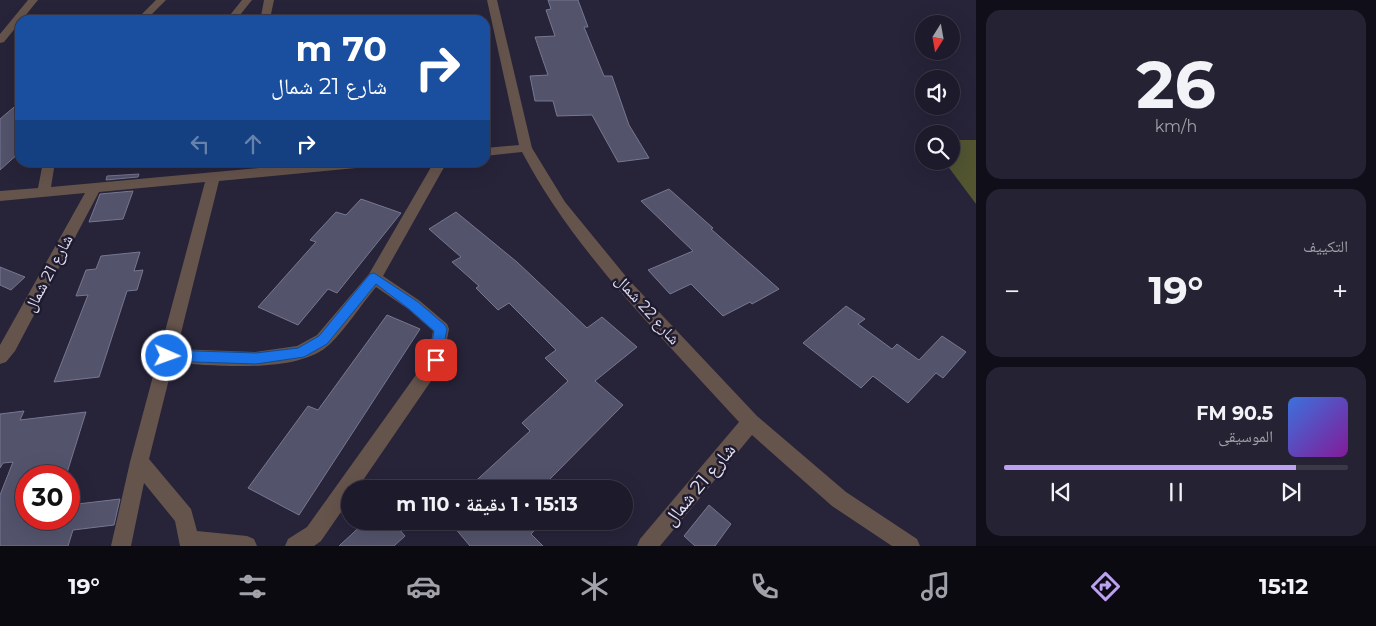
<!DOCTYPE html>
<html lang="ar">
<head>
<meta charset="utf-8">
<style>
	body { margin:0; font-family:Montserrat,"Noto Naskh Arabic",sans-serif; background:#252333; color:#f1f3f6; direction:rtl; height:100vh; display:flex; flex-direction:column; font-size:19px; white-space:nowrap }
	* { box-sizing:border-box; margin:0 }
	p { font-size:16px; color:#a0a1a9 }
	.icon { flex:none; width:28px; height:28px; fill:none; stroke:currentColor; stroke-width:2; stroke-linecap:round; stroke-linejoin:round }
	.map { position:relative; flex:1; overflow:hidden; direction:ltr }
	.panel { display:flex; flex-direction:column; gap:10px; padding:10px; background:#100e18; width:400px }
	.panel>* { flex:none }
	.top-card { position:absolute; left:15px; top:15px; width:475px; height:152px; border-radius:15px; box-shadow:0 5px 20px #0002,0 0 0 1px #3b3847; direction:rtl; background:#1a4fa0; color:#fff; overflow:hidden }
	.needle { width:32px; rotate:191deg }
	.buttons { position:absolute; left:915px; top:15px; display:grid; gap:10px }
	.buttons a { display:grid; place-items:center; width:45px; height:45px; border-radius:50%; background:#1d1a2b; box-shadow:0 5px 20px #0002,0 0 0 1px #3b3847; font-size:25px }
	.speed { position:absolute; left:15px; top:465px; display:flex; gap:10px; font-size:25px; font-weight:700; text-align:center }
	.speed>* { display:grid; place-content:center; width:65px; height:65px; border-radius:50%; background:#1d1a2b; box-shadow:0 5px 20px #0002,0 0 0 1px #3b3847; line-height:1 }
	.speed .limit { border:8px solid #d22; background:#fff; color:#111 }
	.pin { position:absolute; display:grid; place-items:center; width:42px; height:42px; color:#fff; margin:-21px; border-radius:10px; box-shadow:0 2px 8px #0006 }
	.me { position:absolute; width:55px; margin:-28px; rotate:92deg; stroke-linejoin:round; filter:drop-shadow(0 0 4px #0008) }
	.turn { display:flex; align-items:center; gap:18px; height:105px; padding:0 20px; font-size:22px }
	.turn .icon { width:65px; height:65px; stroke-width:2.5 }
	.turn b { display:block; font-size:35px; line-height:42px }
	.lanes { display:flex; align-items:center; height:48px; padding:0 20px; background:#0003; justify-content:center; gap:25px; direction:ltr }
	.lanes .off { opacity:.35 }
	.big { font-size:38px; font-weight:700; line-height:1.1 }
	.panel .widget { flex:1; display:flex; flex-direction:column; justify-content:center; gap:8px; min-width:0; padding:0 18px; border-radius:15px; background:#252333 }
	.panel .dial { align-items:center; gap:0 }
	.dial b { font-size:65px; line-height:1 }
	.song { display:flex; align-items:center; gap:15px }
	.cover { width:60px; height:60px; border-radius:8px; background:linear-gradient(135deg,hsl(220 70% 55%),hsl(290 70% 35%)) }
	.played { height:5px; border-radius:2px; background:linear-gradient(90deg,#bca0f2 85%,#3b3847 85%) }
	.keys { display:flex; justify-content:space-around; direction:ltr }
	.heat { display:flex; justify-content:space-between; align-items:center; font-size:28px; direction:ltr }
	.trip { position:absolute; left:341px; top:480px; width:292px; height:50px; border-radius:25px; background:#1d1a2b; box-shadow:0 5px 20px #0002,0 0 0 1px #3b3847; font-weight:700; line-height:50px; text-align:center; direction:rtl }
	.menu { display:flex; height:80px; justify-content:space-around; align-items:center; background:#0c0a11; color:#a0a1a9 }
	.menu .icon { width:35px; height:35px }
	.menu .current { color:#bca0f2 }
	.menu b { font-size:22px; color:#f1f3f6 }
	main { display:flex; flex:1; min-height:0 }
	.map>svg:first-child { display:block }
</style>
</head>
<body>
<main>
<section class="panel">
<div class="widget dial"><b>26</b><p>km/h</p></div>
<div class="widget"><p>التكييف</p>
<div class="heat"><a>−</a><b class="big">19°</b><a>+</a></div>
</div>
<div class="widget">
<div class="song"><i class="cover"></i><div><b>90.5 FM</b><p>الموسيقى</p></div></div>
<div class="played"></div>
<div class="keys"><svg class="icon" aria-label="previous" viewBox="0 0 24 24"><path d="M18 5L8 12l10 7zM5 5v14"/></svg><svg class="icon" aria-label="pause" viewBox="0 0 24 24"><path d="M8 5v14M16 5v14"/></svg><svg class="icon" aria-label="next" viewBox="0 0 24 24"><path d="M6 5l10 7-10 7zM19 5v14"/></svg></div>
</div>
</section>
<div class="map">
<svg width="976" height="546" viewBox="0 0 976 546">
	<rect width="100%" height="100%" fill="#272339"/>
	<path fill="#525530" d="M951 140H976V204L944 161H951Z"/>
	<path fill="#53536c" stroke="#767791" d="M548 0H578L588 27H584L604 76H612L629 125 649 158 618 162 592 115 557 116 553 101H535L530 76 548 75 535 37 555 36 546 10 551 9Z
		M20 102V152L0 170V119Z
		M139 174 138 177 106 180 107 176Z
		M669 189 713 228 711 229 779 289 752 304 750 302 723 316 691 284 670 294 648 270 693 251 641 201Z
		M133 191 123 219 89 222 100 194Z
		M361 199 401 213 337 293 328 289 298 325 258 307 316 242 310 240 336 212 346 215Z
		M456 212 517 262 587 328 602 317 637 347 595 381 623 405 548 481 553 489H467L530 431 522 423 568 381 545 358 556 350 509 303 498 310 476 288 479 286 452 262 461 257 429 229Z
		M140 252 134 271 143 270 137 290 127 291 99 377 54 382 88 295 76 296 86 270 96 269 101 256Z
		M0 267 25 277 11 290 0 285Z
		M846 306 865 319 858 324 892 349 897 344 919 360 942 336 966 352 943 378 936 373 908 403 873 376 861 388 803 343Z
		M387 315 420 329 299 515 248 488 308 406 318 410Z
		M24 411 20 420 86 412 66 476H26V519H69V505L120 499 114 525 73 530 68 546H0V495L13 462 3 463 0 468V414Z
		M709 505 731 524 715 546H695L684 536Z
		M366 521H392L405 536 394 546H339Z
		M449 521H543L531 534 543 546H470Z"/>
	<g fill="none" stroke-linecap="round" stroke-linejoin="round">
		<path fill="#65544c" fill-rule="evenodd" d="M28 0H38L4 42 0 43V34Z
			M156 0H166L146 20H136Z
			M242 0H252L236 20H226Z
			M264 0H274L271 14 286 20H249L261 16Z
			M487 0H497L532 148 565 202 628 279 757 416 846 492 917 539 920 546H892L832 506 752 435 660 546H637L640 539 739 422C663 338 575 253 522 152L485 156V148L519 145Z
			M43 162H55L51 187 325 162H383L377 166 219 181 177 349 255 352 297 346 317 335 369 274 434 162H447L383 276 420 301 447 324 449 329 442 365 357 489H350V499L321 541 314 546H285L288 539 307 527 428 358 433 331 408 309 376 287C361 305 347 327 330 344 298 375 215 365 173 363L149 459 191 509 197 531 247 536 254 539 257 546H180L175 521 144 483 131 546H111L130 462 205 182 99 192 15 351 6 362 0 364V345L85 193 0 201V191L38 188Z"/>
	</g>
	<path fill="#1a73e8" stroke="#114b97" d="M374 273 418 302 445 325 447 329 440 364 436 365 431 364 429 360 434 331 409 309 376 284 327 344 304 357 256 364 167 361 162 360 161 356 162 352 167 350 256 353 298 348 319 336 370 274Z"/>
	<g text-anchor="middle" stroke-width="5" stroke-linejoin="round" paint-order="stroke">
		<g font-size="16" fill="#e3e1f0" stroke="#1e1a2f">
			<text transform="translate(48 273) rotate(-62)" y="6">شارع 21 شمال</text>
			<text transform="translate(648 309) rotate(48)" y="6">شارع 22 شمال</text>
		</g>
		<g font-size="19" fill="#e3e1f0" stroke="#1e1a2f">
			<text transform="translate(699 484) rotate(-50)" y="7">شارع 21 شمال</text>
		</g>
	</g>
</svg>
<div class="buttons">
<a><svg class="needle" viewBox="-14 -14 28 28"><path d="M0-13l5 13h-10z" fill="#e53935"/><path d="M0 13l5-13h-10z" fill="#a0a1a9"/></svg></a>
<a><svg class="icon" aria-label="sound" viewBox="0 0 24 24"><path d="M4 9h4l5-4v14l-5-4H4zM17 9q2 3 0 6"/></svg></a>
<a><svg class="icon" aria-label="search" viewBox="0 0 24 24"><circle cx="10" cy="10" r="6"/><path d="M15 15l6 6"/></svg></a>
</div>
<div class="speed"><div class="limit">30</div></div>
<div class="pin" style="left:436px;top:360px;background:#d93025"><svg class="icon" aria-label="arrive" viewBox="0 0 24 24"><path d="M6 21V4h12l-3 4 3 4H6"/></svg></div>
<svg class="me" style="left:167px;top:356px" viewBox="-20 -20 40 40"><circle r="17" fill="#1a73e8" stroke="#fff" stroke-width="3"/><path d="M0-11L8 9 0 5-8 9z" fill="#fff"/></svg>
<div class="trip">15:13 · 1 دقيقة · 110 m</div>
<div class="top-card">
<div class="turn"><svg class="icon" aria-label="right" viewBox="0 0 24 24"><path d="M7 20v-9h11M14 6l5 5-5 5"/></svg><div><b>70 m</b>شارع 21 شمال</div></div>
<div class="lanes"><svg class="icon off" aria-label="left" viewBox="0 0 24 24"><path d="M17 20v-9H6M10 6l-5 5 5 5"/></svg><svg class="icon off" aria-label="ahead" viewBox="0 0 24 24"><path d="M12 20V5M6 11l6-6 6 6"/></svg><svg class="icon" aria-label="right" viewBox="0 0 24 24"><path d="M7 20v-9h11M14 6l5 5-5 5"/></svg></div>
</div>
</div>
</main>
<nav class="menu">
<b>15:12</b>
<svg class="icon current" aria-label="directions" viewBox="0 0 24 24"><path d="M12 3l9 9-9 9-9-9zM9 14v-3h6M13 9l2 2-2 2"/></svg>
<svg class="icon" aria-label="music" viewBox="0 0 24 24"><path d="M9 18V5l10-2v13"/><circle cx="6" cy="18" r="3"/><circle cx="16" cy="16" r="3"/></svg>
<svg class="icon" aria-label="phone" viewBox="0 0 24 24"><path d="M5 4h4l2 5-3 2q2 4 5 5l2-3 5 2v4C11 20 4 13 5 4z"/></svg>
<svg class="icon" aria-label="climate" viewBox="0 0 24 24"><path d="M12 3v18M4 7l16 10M4 17L20 7"/></svg>
<svg class="icon" aria-label="car" viewBox="0 0 24 24"><path d="M5 17H2v-5l4-1 3-4h7l3 4 3 1v5h-3M9 17h6M6 11h13"/><circle cx="7" cy="17" r="2"/><circle cx="17" cy="17" r="2"/></svg>
<svg class="icon" aria-label="filters" viewBox="0 0 24 24"><path d="M4 7h16M4 17h16"/><circle cx="9" cy="7" r="2"/><circle cx="15" cy="17" r="2"/></svg>
<b>19°</b>
</nav>
</body>
</html>
